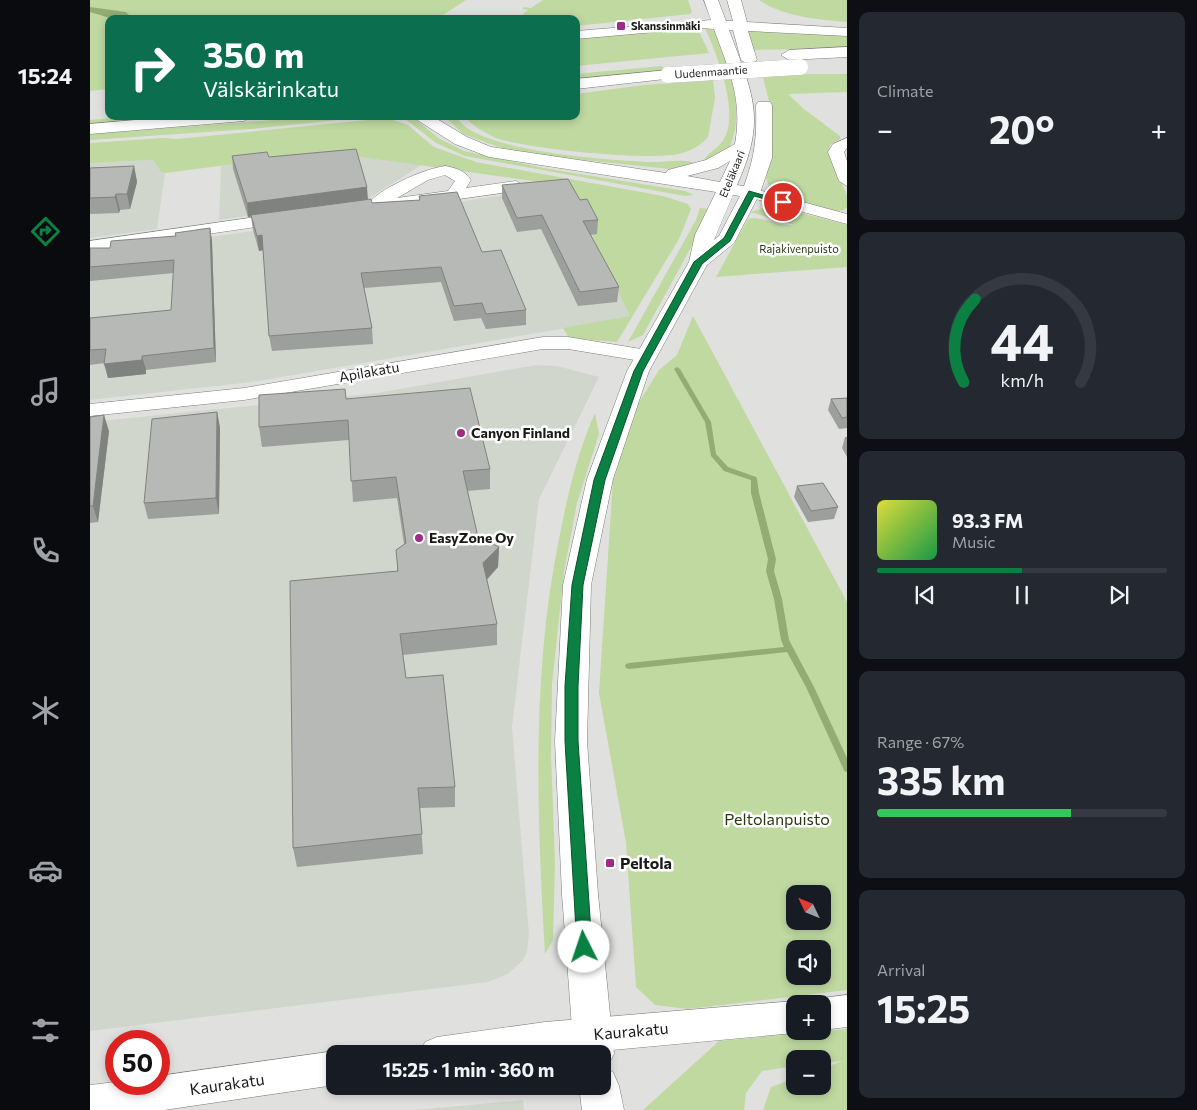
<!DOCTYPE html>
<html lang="en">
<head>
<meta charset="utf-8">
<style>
	body { margin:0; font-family:Commissioner,sans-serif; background:#242831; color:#f1f3f6; height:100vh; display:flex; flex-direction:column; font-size:19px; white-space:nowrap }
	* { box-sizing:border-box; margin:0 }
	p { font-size:16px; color:#9ea1a6 }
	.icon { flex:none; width:28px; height:28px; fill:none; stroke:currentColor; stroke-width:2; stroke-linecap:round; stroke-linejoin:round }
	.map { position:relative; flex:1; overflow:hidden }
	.drawer { display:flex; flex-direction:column; gap:12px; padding:12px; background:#0d0f14; width:350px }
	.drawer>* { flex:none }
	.banner { position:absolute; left:15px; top:15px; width:475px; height:105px; border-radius:10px; box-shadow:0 2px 8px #0003; background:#0b6e4f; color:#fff; overflow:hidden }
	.needle { width:32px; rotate:313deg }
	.controls { position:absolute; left:696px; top:885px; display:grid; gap:10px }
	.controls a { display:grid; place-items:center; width:45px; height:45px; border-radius:10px; background:#171b24; box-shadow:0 2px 8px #0003; font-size:25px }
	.speed { position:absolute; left:15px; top:1030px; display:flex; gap:10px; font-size:25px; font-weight:700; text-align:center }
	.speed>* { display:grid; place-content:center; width:65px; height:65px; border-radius:50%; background:#171b24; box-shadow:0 2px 8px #0003; line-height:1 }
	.speed .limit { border:8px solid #d22; background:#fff; color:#111 }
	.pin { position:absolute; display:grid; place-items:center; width:42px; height:42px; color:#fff; margin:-21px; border:2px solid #fff; border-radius:50%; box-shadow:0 1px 5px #0007 }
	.me { position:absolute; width:55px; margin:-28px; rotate:356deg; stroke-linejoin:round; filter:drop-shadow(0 0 4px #0008) }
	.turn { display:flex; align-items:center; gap:18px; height:105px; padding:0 15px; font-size:22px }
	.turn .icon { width:65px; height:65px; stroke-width:2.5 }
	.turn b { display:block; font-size:35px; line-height:42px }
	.big { font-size:38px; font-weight:700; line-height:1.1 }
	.drawer .tile { flex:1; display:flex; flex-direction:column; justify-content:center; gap:8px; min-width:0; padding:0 18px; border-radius:10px; background:#242831 }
	.drawer .dial { align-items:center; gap:0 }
	.dial svg { height:130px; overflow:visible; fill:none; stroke:#363941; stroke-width:7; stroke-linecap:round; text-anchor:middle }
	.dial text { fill:#f1f3f6; stroke:none }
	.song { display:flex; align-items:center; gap:15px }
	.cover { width:60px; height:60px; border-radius:8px; background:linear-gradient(135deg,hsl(60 70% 55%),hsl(140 70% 35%)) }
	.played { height:5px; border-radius:2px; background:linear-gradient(90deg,#0b8043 50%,#363941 50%) }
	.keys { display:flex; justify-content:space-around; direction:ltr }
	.heat { display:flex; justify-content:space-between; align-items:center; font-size:28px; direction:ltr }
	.charge { height:8px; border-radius:4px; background:linear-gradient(90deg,#34c759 67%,#363941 0) }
	.trip { position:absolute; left:236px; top:1045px; width:285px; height:50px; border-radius:10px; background:#171b24; box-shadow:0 2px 8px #0003; font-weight:700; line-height:50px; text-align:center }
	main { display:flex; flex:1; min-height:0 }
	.tab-bar { display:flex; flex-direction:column; width:90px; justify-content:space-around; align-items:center; background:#090b0e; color:#9ea1a6 }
	.tab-bar .icon { width:35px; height:35px }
	.tab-bar .active { color:#0b8043 }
	.tab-bar b { font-size:22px; color:#f1f3f6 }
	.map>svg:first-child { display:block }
</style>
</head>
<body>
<main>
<nav class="tab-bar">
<b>15:24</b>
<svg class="icon active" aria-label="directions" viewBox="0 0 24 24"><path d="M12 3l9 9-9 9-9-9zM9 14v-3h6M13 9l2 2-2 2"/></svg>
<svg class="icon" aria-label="music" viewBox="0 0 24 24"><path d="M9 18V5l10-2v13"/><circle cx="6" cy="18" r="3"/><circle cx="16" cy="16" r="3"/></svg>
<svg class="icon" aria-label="phone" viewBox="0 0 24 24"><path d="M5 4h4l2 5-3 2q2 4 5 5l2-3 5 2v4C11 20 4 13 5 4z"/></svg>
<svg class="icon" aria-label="climate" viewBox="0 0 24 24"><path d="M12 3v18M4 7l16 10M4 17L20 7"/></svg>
<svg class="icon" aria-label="car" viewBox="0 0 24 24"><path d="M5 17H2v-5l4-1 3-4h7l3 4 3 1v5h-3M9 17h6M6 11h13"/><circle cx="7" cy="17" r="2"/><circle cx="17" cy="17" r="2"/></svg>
<svg class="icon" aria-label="filters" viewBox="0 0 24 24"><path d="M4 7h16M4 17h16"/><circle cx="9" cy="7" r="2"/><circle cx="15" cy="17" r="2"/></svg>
</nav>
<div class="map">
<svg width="757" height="1110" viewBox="0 0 757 1110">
	<rect width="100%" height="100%" fill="#e0e1de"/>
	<path fill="#d1d6cc" d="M236 152 333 164 278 199 129 220 131 166Z
		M63 160 71 172 75 173 67 229 0 238V163Z
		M480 186 541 317 162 382 0 400V254Z
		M446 365 467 366 509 377 449 499 422 727 439 934 437 952 433 960 418 974 398 982 0 1031V422L287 393Z
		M433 1100 434 1110H325Z"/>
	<path fill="#bfd9a1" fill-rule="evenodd" d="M0 0H376L350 17 357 19H19V89L0 91Z
		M453 0H598L602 12 600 14 486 26V19H427L438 10 432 9 434 7 441 8Z
		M669 0H757V22C726 19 695 17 669 0Z
		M607 27 619 53 486 66V37Z
		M615 28 625 31C638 68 657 110 639 148L614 161C617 151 632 149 637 132 646 104 627 54 615 28Z
		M657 30 757 34V48L663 50Z
		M572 66 576 72 486 80V74Z
		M717 74H757V92L698 94 714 109 750 136V139L740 145 739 151 757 196V207L754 210 744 211 695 196 678 184 675 174 682 114 673 77Z
		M623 80 625 98 618 137C610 146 601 151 589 154 557 161 437 149 406 138 396 133 381 126 375 116H486V94L554 85Z
		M43 116H116L0 126V120Z
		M235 116H285L161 129 0 140V134Z
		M315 116 325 119 350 139 374 151 459 169 595 191 604 195 595 196 375 156 346 143 314 118Z
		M354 116H366C384 152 518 160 558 162 574 163 595 157 609 165L580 169 454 156 414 149 373 134Z
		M288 119 303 120 318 125 344 147 386 162 573 196 598 204 601 209 589 239 527 342 479 338 473 328 540 316 479 186 236 152 75 173 71 172 63 160 0 163V143L73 138 87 139Z
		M677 207 704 211 757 225V267L626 277 658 219C671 215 688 227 705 225L660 212Z
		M610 208 619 209 616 220 553 335 538 342 606 220Z
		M603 316 757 602V990L598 1009 565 1005 546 987 536 843 509 693 523 480 549 402 569 370 587 355ZM705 894H732V921H705ZM705 949H732V976H705Z
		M505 413 509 434 487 503 474 572 462 685 461 755 465 863 463 940 455 954C447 814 441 672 470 534 478 493 488 451 505 413Z
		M757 1029V1110H673L681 1087 705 1078V1086H732L733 1068 753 1061 733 1063 732 1059H705V1066L672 1071 656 1093 654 1110H553L629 1041Z"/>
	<path fill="#93ac73" d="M0 7 36 12 40 16C27 23 12 15 0 12Z"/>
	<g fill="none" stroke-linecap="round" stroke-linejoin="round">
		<path fill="#93ac73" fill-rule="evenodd" d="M587 367 590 369 621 422 626 454 638 467 666 477 667 479 669 493 686 559 684 571 692 599 699 640 724 687 757 758V772L754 771 753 768 716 687 697 652 539 669 536 668 535 666 536 664 539 663 694 647 691 640 684 599 676 571 678 559 661 493V480L634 471 621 456 615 422 584 369Z"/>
		<g stroke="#7b7d7a" stroke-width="1">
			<path id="minor" d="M757 138V148L754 152 757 161V186L749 181 738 152 743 144Z
				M355 166C366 168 374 170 381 180L376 188 426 181 434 186 426 191 284 211 276 206C288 189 333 169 355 166ZM355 175 365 181 358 191 307 198 338 180Z
				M661 188 757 214V224L655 196 653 193Z
				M194 213 200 214 202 218 200 222 0 251V241Z
				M453 337H478L557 350 564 352 567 356 564 360 557 362 478 349H453L154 400 0 416V404L154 388Z
				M757 995V1027L732 1030V1004L720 1002 732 998Z
				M705 1001 713 1004H705V1031H710L705 1033 479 1054H330L335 1042 347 1037 455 1022Z
				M245 1051 252 1054H245V1085L74 1110H0V1085L26 1082V1084H69V1076Z"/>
		</g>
		<g stroke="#7b7d7a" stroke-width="1">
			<path id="secondary" d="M614 0H628L636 21H643L637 0H651L657 22 757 28V36L658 31 667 60 659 65 651 60 643 30H639C663 95 677 118 647 185L654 186C665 156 667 137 666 105L668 102H680L682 105V158L670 193 644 243 617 265 559 371 523 479 501 585 497 741 508 894 524 1054 516 1069 523 1072 529 1086 534 1110H492L489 1086H512V1054H484L472 894 465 741 473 585 497 479 537 371 599 262 605 235 626 192 399 157 365 144 321 116H342L377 137 401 147 576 173 578 170 616 160 645 144C653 99 639 71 624 29L610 28 486 39V31L621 20ZM640 161 630 182 597 176 628 168ZM643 195 650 196 629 236 624 240Z
				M757 47V57L699 60 691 55 699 50Z
				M578 70 586 75 584 78 486 89V79Z
				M91 116H162L154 121 0 134V124Z"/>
		</g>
		<use href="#minor" fill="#fff" fill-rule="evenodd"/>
		<use href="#secondary" fill="#fff" fill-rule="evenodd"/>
		<g stroke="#7b7d7a" stroke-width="16" stroke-linecap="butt">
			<path id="secondary-bridge" d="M578 75 710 67"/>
		</g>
		<use href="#secondary-bridge" stroke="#fff" stroke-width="16"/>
	</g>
	<path fill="#9d9f9d" d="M142 156 179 157 278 199 282 203 329 200V196L392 252 436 310V325L396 329 391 318 364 321 351 282 274 288 282 328 283 344 182 351 179 336 173 250 169 251 163 230 161 216 158 217 143 169Z
		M44 166 47 182 40 209 30 210 29 213 0 214V168Z
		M412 185 490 200 508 220 507 234 500 235 529 287 527 302 488 306 451 229 427 232 412 198Z
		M120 228 122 241 126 362 56 370V374L18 378 15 363 0 365V318L81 310 84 273 0 281V248H20L85 236Z
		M757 398V428L749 429 738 410 741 399Z
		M256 399 400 469V489L377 491 388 537 409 547 408 567 397 580 407 624V645L313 655 316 678 365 787V807L330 808 333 854 207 867 203 848 307 571 314 544 307 498 263 502 259 440 172 447 169 427Z
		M127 412 130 428 129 514 58 519 54 503Z
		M0 417 19 431 8 522 0 523Z
		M755 437H757V457L752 448Z
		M707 486 748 507 744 519 718 522 704 497Z"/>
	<path fill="#80827f" d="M44 166 47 182 40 209 37 194Z
		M277 187 278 200 158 217 157 203Z
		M26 194 30 210 29 213 25 197Z
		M120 228 122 241 126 362 124 348Z
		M172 235 174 250 169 251 167 236Z
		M52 356 56 370V374L18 378 14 364Z
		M127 412 130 428 129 514 126 498Z
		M14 415 19 431 8 522 3 506Z
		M409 547 408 567 392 584 393 563Z"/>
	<path fill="#b7b9b6" stroke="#80827f" d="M266 149 277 187 157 203 142 156 177 152 179 157Z
		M44 166 37 194H26L25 197 0 198V168Z
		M478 179 490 200 497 199 508 220 493 221 529 287 490 292 452 215 427 218 412 185Z
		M367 192 392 252 411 250 436 310 396 314 392 303 364 306 351 267 271 273 282 328 179 336 172 235 167 236 161 215 281 199 282 203 330 200 329 196Z
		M120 228 124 348 52 356V360L14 364 16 349 0 350V318L81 310 84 260 0 267V248H20L21 241 86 236 85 233Z
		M380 388 400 469 373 471 388 537 409 547 393 563 407 624 310 634 316 678 353 675 365 787 328 788 332 834 203 848 200 581 308 571 306 550 316 543 306 477 261 481 258 420 169 427V395L255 389 256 399Z
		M757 398V417L752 418 741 399Z
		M127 412 126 498 54 503 62 419Z
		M14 415 3 506H0V417Z
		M733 483 748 507 721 511 707 486Z"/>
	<path fill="#0b8043" stroke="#07532c" d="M659 191 697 202 693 204 664 196 640 241 612 264 553 371 515 480 493 585 488 686V741L502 947 500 952 494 954 489 952 487 947 475 741V686L482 585 504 480 544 371 604 262 634 238Z"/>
	<g fill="#9f2b86" stroke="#fff" stroke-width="2">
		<rect x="526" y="21" width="10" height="10" rx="2.5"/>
		<circle cx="371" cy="433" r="5"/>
		<circle cx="329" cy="538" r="5"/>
		<rect x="515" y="858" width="10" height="10" rx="2.5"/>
	</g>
	<g text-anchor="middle" stroke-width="5" stroke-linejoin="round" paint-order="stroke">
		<g font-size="11" font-weight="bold" fill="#191918" stroke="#fff" text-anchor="start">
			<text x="541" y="30">Skanssinmäki</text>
		</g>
		<g font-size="11" fill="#191918" stroke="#fff">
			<text transform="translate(621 72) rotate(-4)" y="4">Uudenmaantie</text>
			<text transform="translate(642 174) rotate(-68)" y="4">Eteläkaari</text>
		</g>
		<g font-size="11" fill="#28390f" stroke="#fff">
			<text x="709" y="253">Rajakivenpuisto</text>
		</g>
		<g font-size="14" fill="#191918" stroke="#fff">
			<text transform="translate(279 372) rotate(-10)" y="5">Apilakatu</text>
		</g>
		<g font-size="14" font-weight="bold" fill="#191918" stroke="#fff" text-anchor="start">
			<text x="381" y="438">Canyon Finland</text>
			<text x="339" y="543">EasyZone Oy</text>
		</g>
		<g font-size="16" fill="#28390f" stroke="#fff">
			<text x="687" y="825">Peltolanpuisto</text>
		</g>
		<g font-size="16" font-weight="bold" fill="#191918" stroke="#fff" text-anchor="start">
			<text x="530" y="869">Peltola</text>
		</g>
		<g font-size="16" fill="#191918" stroke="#fff">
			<text transform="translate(541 1031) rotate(-5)" y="6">Kaurakatu</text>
			<text transform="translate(137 1084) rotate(-8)" y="6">Kaurakatu</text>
		</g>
	</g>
</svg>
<div class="controls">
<a><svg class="needle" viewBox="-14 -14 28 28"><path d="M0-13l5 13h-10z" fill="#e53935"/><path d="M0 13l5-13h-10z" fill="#9ea1a6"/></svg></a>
<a><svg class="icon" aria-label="sound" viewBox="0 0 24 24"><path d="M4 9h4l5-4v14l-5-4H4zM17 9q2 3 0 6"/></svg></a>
<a>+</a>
<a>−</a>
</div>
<div class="speed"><div class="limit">50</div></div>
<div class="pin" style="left:693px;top:202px;background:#d93025"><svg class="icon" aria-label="arrive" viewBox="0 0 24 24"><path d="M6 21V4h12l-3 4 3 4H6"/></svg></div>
<svg class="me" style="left:494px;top:947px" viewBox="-20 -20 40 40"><circle r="19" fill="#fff"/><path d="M0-13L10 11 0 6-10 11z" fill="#0b8043"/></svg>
<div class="trip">15:25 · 1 min · 360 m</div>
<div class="banner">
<div class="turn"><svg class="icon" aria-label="right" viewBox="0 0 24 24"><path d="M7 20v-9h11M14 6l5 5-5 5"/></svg><div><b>350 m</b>Välskärinkatu</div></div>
</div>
</div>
<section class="drawer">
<div class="tile"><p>Climate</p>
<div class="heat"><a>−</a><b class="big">20°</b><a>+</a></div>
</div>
<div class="tile dial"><svg viewBox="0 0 100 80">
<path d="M14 69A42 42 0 1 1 86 69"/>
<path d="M14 69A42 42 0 0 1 21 18" stroke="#0b8043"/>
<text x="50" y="56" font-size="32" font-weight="700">44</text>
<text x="50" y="72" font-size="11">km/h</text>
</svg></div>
<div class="tile">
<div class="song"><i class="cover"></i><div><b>93.3 FM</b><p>Music</p></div></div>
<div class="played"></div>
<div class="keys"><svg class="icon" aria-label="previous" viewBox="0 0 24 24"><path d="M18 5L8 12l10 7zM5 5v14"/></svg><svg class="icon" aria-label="pause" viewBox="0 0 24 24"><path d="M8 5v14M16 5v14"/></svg><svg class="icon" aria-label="next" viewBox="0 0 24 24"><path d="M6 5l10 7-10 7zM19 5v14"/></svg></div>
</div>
<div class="tile"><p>Range · 67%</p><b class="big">335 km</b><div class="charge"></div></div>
<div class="tile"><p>Arrival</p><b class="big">15:25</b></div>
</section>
</main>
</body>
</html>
